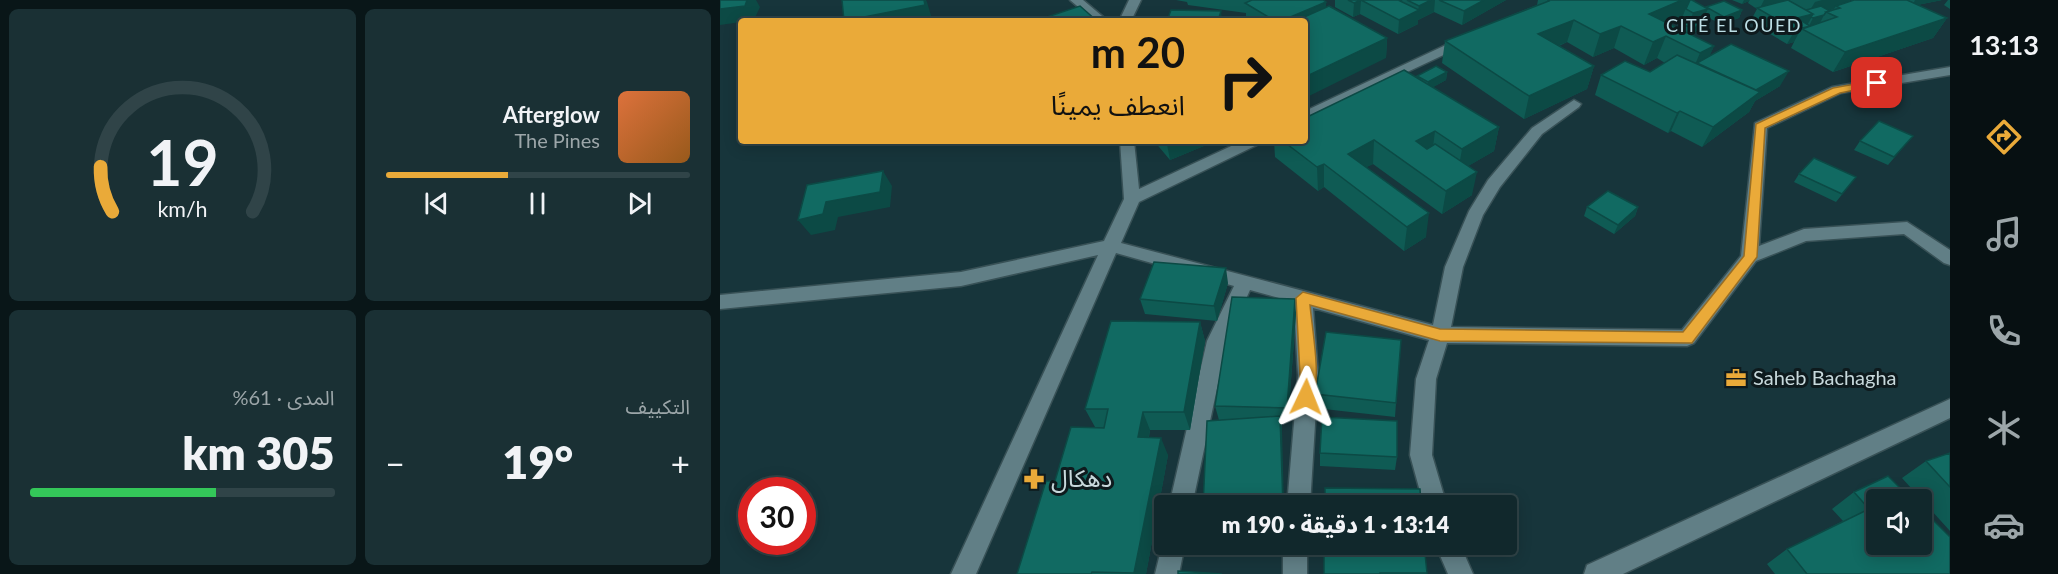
<!DOCTYPE html>
<html lang="ar">
<head>
<meta charset="utf-8">
<style>
	body { margin:0; font-family:Lato,"Noto Sans Arabic",sans-serif; background:#1a3034; color:#f1f3f6; direction:rtl; height:100vh; display:flex; flex-direction:column; font-size:22px; white-space:nowrap }
	* { box-sizing:border-box; margin:0 }
	p { font-size:20px; color:#9ca6a9 }
	.icon { flex:none; width:33px; height:33px; fill:none; stroke:currentColor; stroke-width:2; stroke-linecap:round; stroke-linejoin:round }
	.map { position:relative; flex:1; overflow:hidden; direction:ltr }
	.drawer { display:flex; flex-direction:column; gap:9px; padding:9px; background:#091618; width:720px }
	.drawer>* { flex:none }
	.top-card { position:absolute; left:18px; top:18px; width:570px; height:126px; border-radius:6px; box-shadow:0 3px 15px #0003,0 0 0 2px #304448; direction:rtl; background:#eaaa39; color:#111; overflow:hidden }
	.fabs { position:absolute; left:1146px; top:489px; display:grid; gap:12px }
	.fabs a { display:grid; place-items:center; width:66px; height:66px; border-radius:6px; background:#11282c; box-shadow:0 3px 15px #0003,0 0 0 2px #304448; font-size:30px }
	.speed { position:absolute; left:18px; top:477px; display:flex; gap:12px; font-size:30px; font-weight:700; text-align:center }
	.speed>* { display:grid; place-content:center; width:78px; height:78px; border-radius:50%; background:#11282c; box-shadow:0 3px 15px #0003,0 0 0 2px #304448; line-height:1 }
	.speed .limit { border:9px solid #d22; background:#fff; color:#111 }
	.pin { position:absolute; display:grid; place-items:center; width:51px; height:51px; color:#fff; margin:-26px; border-radius:12px; box-shadow:0 3px 9px #0006 }
	.me { position:absolute; width:66px; margin:-33px; rotate:2deg; stroke-linejoin:round; filter:drop-shadow(0 0 4px #0008) }
	.turn { display:flex; align-items:center; gap:21px; height:126px; padding:0 24px; font-size:27px }
	.turn .icon { width:78px; height:78px; stroke-width:2.5 }
	.turn b { display:block; font-size:42px; line-height:51px }
	.big { font-size:45px; font-weight:800; line-height:1.1 }
	.drawer .tile { flex:1; display:flex; flex-direction:column; justify-content:center; gap:9px; min-width:0; padding:0 21px; border-radius:9px; background:#1a3034 }
	.drawer .dial { align-items:center; gap:0 }
	.dial svg { height:156px; overflow:visible; fill:none; stroke:#304448; stroke-width:7; stroke-linecap:round; text-anchor:middle }
	.dial text { fill:#f1f3f6; stroke:none }
	.song { display:flex; align-items:center; gap:18px }
	.cover { width:72px; height:72px; border-radius:9px; background:linear-gradient(135deg,hsl(20 70% 55%),hsl(30 70% 35%)) }
	.played { height:6px; border-radius:3px; background:linear-gradient(90deg,#eaaa39 40%,#304448 40%) }
	.keys { display:flex; justify-content:space-around; direction:ltr }
	.heat { display:flex; justify-content:space-between; align-items:center; font-size:33px; direction:ltr }
	.charge { height:9px; border-radius:4px; background:linear-gradient(90deg,#34c759 61%,#304448 0) }
	.drawer .tiles { flex:1; display:grid; gap:9px; grid-template-columns:repeat(2,1fr) }
	.trip { position:absolute; left:434px; top:495px; width:363px; height:60px; border-radius:6px; background:#11282c; box-shadow:0 3px 15px #0003,0 0 0 2px #304448; font-weight:800; line-height:60px; text-align:center; direction:rtl }
	main { display:flex; flex:1; min-height:0 }
	.tabs { display:flex; flex-direction:column; width:108px; justify-content:space-around; align-items:center; background:#071012; color:#9ca6a9 }
	.tabs .icon { width:42px; height:42px }
	.tabs .current { color:#eaaa39 }
	.tabs b { font-size:27px; color:#f1f3f6 }
	.map>svg:first-child { display:block }
</style>
</head>
<body>
<main>
<nav class="tabs">
<b>13:13</b>
<svg class="icon current" aria-label="directions" viewBox="0 0 24 24"><path d="M12 3l9 9-9 9-9-9zM9 14v-3h6M13 9l2 2-2 2"/></svg>
<svg class="icon" aria-label="music" viewBox="0 0 24 24"><path d="M9 18V5l10-2v13"/><circle cx="6" cy="18" r="3"/><circle cx="16" cy="16" r="3"/></svg>
<svg class="icon" aria-label="phone" viewBox="0 0 24 24"><path d="M5 4h4l2 5-3 2q2 4 5 5l2-3 5 2v4C11 20 4 13 5 4z"/></svg>
<svg class="icon" aria-label="climate" viewBox="0 0 24 24"><path d="M12 3v18M4 7l16 10M4 17L20 7"/></svg>
<svg class="icon" aria-label="car" viewBox="0 0 24 24"><path d="M5 17H2v-5l4-1 3-4h7l3 4 3 1v5h-3M9 17h6M6 11h13"/><circle cx="7" cy="17" r="2"/><circle cx="17" cy="17" r="2"/></svg>
</nav>
<div class="map">
<svg width="1230" height="574" viewBox="0 0 1230 574">
	<rect width="100%" height="100%" fill="#17353b"/>
	<g fill="none" stroke-linecap="round" stroke-linejoin="round">
		<g stroke="#385156" stroke-width="3">
			<path id="street" d="M350 0H363L388 21H375Z
				M409 0H421L411 21H399Z
				M745 36 751 40 749 43 585 120V111Z
				M1230 67V75L1121 93 1047 128 1039 246 1084 229 1187 222 1230 250V265L1224 263 1184 234 1086 241 1036 261 974 343 967 346 727 343 716 379 712 455 727 506H704L690 455 696 379 709 340 593 308 598 375 590 506H567L578 375 574 302 530 290 507 341 472 506H449L487 341 514 286 396 253 256 574H231L378 255 241 286 0 309V295L241 272 384 241 404 199 400 141H414L419 189 522 141H541L539 144 419 202 401 243 713 325 725 267 749 211 768 180 812 128 854 100 861 104 859 107 822 134 780 187 763 215 743 267 731 327 962 330 1021 256 1035 123 1112 87Z
				M1230 399V418L903 574H864L867 565Z
				M444 537V544H465L459 574H435Z
				M563 544H587V574H563Z
				M715 544H740L753 574H728Z"/>
		</g>
		<use href="#street" fill="#617f86" fill-rule="evenodd"/>
	</g>
	<path fill="#0f5b54" fill-rule="evenodd" d="M456 0H603L606 8 667 38 666 58 585 21H532L526 17V13L468 5 467 2Z
		M615 0H786L742 25 714 12 698 20V24L678 34 640 14 633 17 615 7Z
		M818 0H975L973 1 985 8 1022 10 1019 18 1001 24 985 16 972 20 977 30 972 36 994 46 989 56 1060 86 1035 101 1029 112 982 147 951 131 948 133 875 95 881 75 930 72 945 63 937 58 924 65 894 48 873 57 847 42 839 46 874 66 867 89 804 119 722 63 725 41 817 5ZM963 17 968 20 964 25 962 30 949 24 962 18Z
		M1012 0H1130L1129 2 1133 0H1222L1197 5 1227 18 1213 38 1113 72 1071 48 1074 42 1067 44 1030 22 1037 9 1028 3 1029 1 1022 4Z
		M1228 0H1230V9L1224 5Z
		M727 72 726 80 713 87 779 127 774 151 748 166 752 195 722 214 653 164 646 167 706 237 684 251 604 187 598 191 555 157 554 141H585L697 78V76Z
		M434 141H496L450 160Z
		M1140 141 1186 144 1168 165 1134 150Z
		M1079 174 1136 177 1116 202 1074 182Z
		M867 207H918L915 216 894 234 864 216Z
		M508 283 497 321 425 314 420 299Z
		M576 313 568 421H561L562 429 499 420 495 406Z
		M480 322 485 341 470 430H430L429 437 448 455 426 574H297L335 481 384 428 375 427 365 409Z
		M595 394 676 403 675 417 595 408Z
		M600 453 677 457 675 470 600 466Z
		M1230 453V531L1182 478 1206 461Z
		M1134 492 1230 574H1055L1047 564 1067 549 1123 521 1112 509Z
		M604 544 707 573 706 574H604Z"/>
	<path fill="#0c4a45" d="M27 0H36L40 7 34 20 21 21V22L0 25V9Z
		M204 0H206L207 2 212 19 203 21H128Z
		M641 0 640 14 633 17 634 3Z
		M711 0H715L714 12 698 20V24L678 34 679 20 698 10 699 6Z
		M764 0H786L742 25 744 11Z
		M962 0H975L968 3 962 18 920 36 929 14Z
		M1024 0H1030L1029 1 1022 4Z
		M1044 0H1067L1065 4 1039 10Z
		M1102 0H1130L1126 6H1116L1114 9 1093 15 1086 27 1089 26 1093 18 1104 15 1100 23 1081 29 1074 42 1067 44 1075 30 1077 18 1087 15 1095 2Z
		M1195 0H1222L1192 6Z
		M606 2V16L585 21H561Z
		M988 9 984 17 970 21 973 13Z
		M1022 10 1019 18 1001 24 1004 17Z
		M501 11 502 21H498Z
		M1227 18 1213 38 1113 72 1125 52Z
		M854 20 847 42 813 56 818 34Z
		M980 23 977 30 971 37 974 29Z
		M901 26 894 48 873 57 880 34Z
		M946 36 937 58 924 65 933 42Z
		M667 38 666 58 585 98V77Z
		M994 46 985 67 970 76 980 53Z
		M874 66 867 89 804 119 809 96Z
		M1069 71 1060 86 1035 101 1029 112 982 147 993 127 1035 91Z
		M727 72 726 80 708 90V82Z
		M960 111 951 131 948 133 957 113Z
		M779 127 774 151 738 172 742 149Z
		M715 131 712 155 696 141Z
		M654 140 653 164 628 177V154Z
		M455 141H496L450 160 447 144Z
		M604 164V187L598 191 597 167Z
		M163 171 172 186 170 207 118 217 115 230 91 235 78 220 106 202Z
		M757 172 752 195 722 214 726 191Z
		M918 207 915 216 894 234 898 225Z
		M709 213 706 237 684 251 687 227Z
		M506 268 508 283 497 321 494 306Z
		M575 299 576 313 568 421 567 408Z
		M480 322 485 341 470 430 464 412Z
		M423 412 430 430 425 455 418 437Z
		M560 416 562 429 564 506H563Z
		M441 438 448 455 426 574H415L414 573Z"/>
	<path fill="#116a62" stroke="#0c4a45" stroke-width="1.5" d="M0 0H27L25 6 0 9Z
		M122 0H204L205 5 124 21Z
		M532 0H603L606 2 561 21H555L525 3Z
		M628 0H682L680 1 699 10 679 20 641 0 634 3Z
		M687 0H711L699 6Z
		M719 0H764L744 11Z
		M828 0H962L929 14 994 46 980 53 946 36 933 42 901 26 880 34 854 20 818 34 874 66 809 96 725 41 829 1Z
		M970 0H972L988 9 973 13 966 9Z
		M1068 0 1093 14 1077 18 1090 26 1075 30 1037 8Z
		M1134 0H1187L1227 18 1125 52 1082 29 1117 17 1106 12 1120 8 1116 6Z
		M1004 1 1022 10 1004 17 986 7Z
		M360 6 377 21H315Z
		M609 6 667 38 585 77V21H575Z
		M1101 6 1110 11 1106 12 1104 15 1093 18 1091 17 1093 14 1086 10Z
		M451 10 501 11 498 21H447Z
		M969 19 980 23 974 29 964 25Z
		M1011 44 1069 71 1036 90 977 63Z
		M957 55 1040 92 993 127 960 111 957 113 881 75 905 61 930 72Z
		M716 66 727 72 708 82 697 76Z
		M684 70 779 127 742 149 715 131 696 141 707 149 715 144 757 172 726 191 654 140 628 154 709 213 687 227 604 164 597 167 563 141H585V118Z
		M1159 121 1193 136 1174 157 1140 141Z
		M444 141H455L447 144Z
		M1094 158 1136 177 1122 194 1079 174Z
		M163 171 160 192 106 202 103 214 78 220 87 185Z
		M888 191 918 207 898 225 867 207Z
		M434 262 506 268 494 306 420 299Z
		M512 297 575 299 567 408 495 406Z
		M391 321 480 322 464 412H423L418 437 441 438 414 573 372 572 371 574H297L326 481H335L351 427 384 428 388 409H365Z
		M606 332 681 340 676 403 595 394Z
		M560 416 563 506H483L487 421Z
		M602 417 677 421V457L600 453Z
		M1230 453V487L1206 461Z
		M1168 476 1192 500H1156V544H1202V509L1230 537V574H1087L1067 549 1149 509 1134 492Z
		M605 488 700 489 701 506H605Z
		M604 544H704L707 573H660V574H604Z
		M458 571 502 574H458Z"/>
	<path fill="#eaaa39" stroke="#986e25" stroke-width="1.5" d="M1157 80 1161 81V85L1120 93 1045 128 1037 257 972 343 720 341 590 305C592 329 602 380 592 401L586 403 581 401 578 397 580 375 576 298 583 292 720 329 963 332 1024 256 1036 124 1113 88Z"/>
	<defs>
		<g id="office-bare" transform="scale(1.62)"><path d="M-6-3h4V-5.5h4V-3h4V5H-6ZM-1-4.5V-3h2v-1.5ZM-6 0V1H6V0Z" fill="#eaaa39" stroke="#0e1a1d" stroke-width="2.5" paint-order="stroke"/></g>
		<g id="pharmacy-bare" transform="scale(1.62)"><path d="M-2-6h4v4h4v4h-4v4h-4v-4h-4v-4h4Z" fill="#eaaa39" stroke="#0e1a1d" stroke-width="2.5" paint-order="stroke"/></g>
	</defs>
	<g fill-rule="evenodd">
		<use href="#office-bare" x="1016" y="378"/>
		<use href="#pharmacy-bare" x="314" y="479"/>
	</g>
	<g text-anchor="middle" stroke-width="6" stroke-linejoin="round" paint-order="stroke">
		<g font-size="18" letter-spacing="1.5" fill="#bddfe6" stroke="#0e1a1d">
			<text x="1014" y="32">CITÉ EL OUED</text>
		</g>
		<g font-size="20" fill="#c8d9dc" stroke="#0e1a1d" text-anchor="start">
			<text x="1033" y="385">Saheb Bachagha</text>
		</g>
		<g font-size="24" fill="#c8d9dc" stroke="#0e1a1d" text-anchor="start">
			<text x="331" y="487">دهكال</text>
		</g>
	</g>
</svg>
<div class="fabs">
<a><svg class="icon" aria-label="sound" viewBox="0 0 24 24"><path d="M4 9h4l5-4v14l-5-4H4zM17 9q2 3 0 6"/></svg></a>
</div>
<div class="speed"><div class="limit">30</div></div>
<div class="pin" style="left:1157px;top:83px;background:#d93025"><svg class="icon" aria-label="arrive" viewBox="0 0 24 24"><path d="M6 21V4h12l-3 4 3 4H6"/></svg></div>
<svg class="me" style="left:586px;top:397px" viewBox="-20 -20 40 40"><path d="M0-17L14 15 0 8-14 15z" fill="#eaaa39" stroke="#fff" stroke-width="4"/></svg>
<div class="trip">13:14 · 1 دقيقة · 190 m</div>
<div class="top-card">
<div class="turn"><svg class="icon" aria-label="right" viewBox="0 0 24 24"><path d="M7 20v-9h11M14 6l5 5-5 5"/></svg><div><b>20 m</b>انعطف يمينًا</div></div>
</div>
</div>
<section class="drawer">
<div class="tiles">
<div class="tile">
<div class="song"><i class="cover"></i><div><b>Afterglow</b><p>The Pines</p></div></div>
<div class="played"></div>
<div class="keys"><svg class="icon" aria-label="previous" viewBox="0 0 24 24"><path d="M18 5L8 12l10 7zM5 5v14"/></svg><svg class="icon" aria-label="pause" viewBox="0 0 24 24"><path d="M8 5v14M16 5v14"/></svg><svg class="icon" aria-label="next" viewBox="0 0 24 24"><path d="M6 5l10 7-10 7zM19 5v14"/></svg></div>
</div>
<div class="tile dial"><svg viewBox="0 0 100 80">
<path d="M14 69A42 42 0 1 1 86 69"/>
<path d="M14 69A42 42 0 0 1 8 46" stroke="#eaaa39"/>
<text x="50" y="56" font-size="32" font-weight="700">19</text>
<text x="50" y="72" font-size="11">km/h</text>
</svg></div>
<div class="tile"><p>التكييف</p>
<div class="heat"><a>−</a><b class="big">19°</b><a>+</a></div>
</div>
<div class="tile"><p>المدى · 61%</p><b class="big">305 km</b><div class="charge"></div></div>
</div>
</section>
</main>
</body>
</html>
